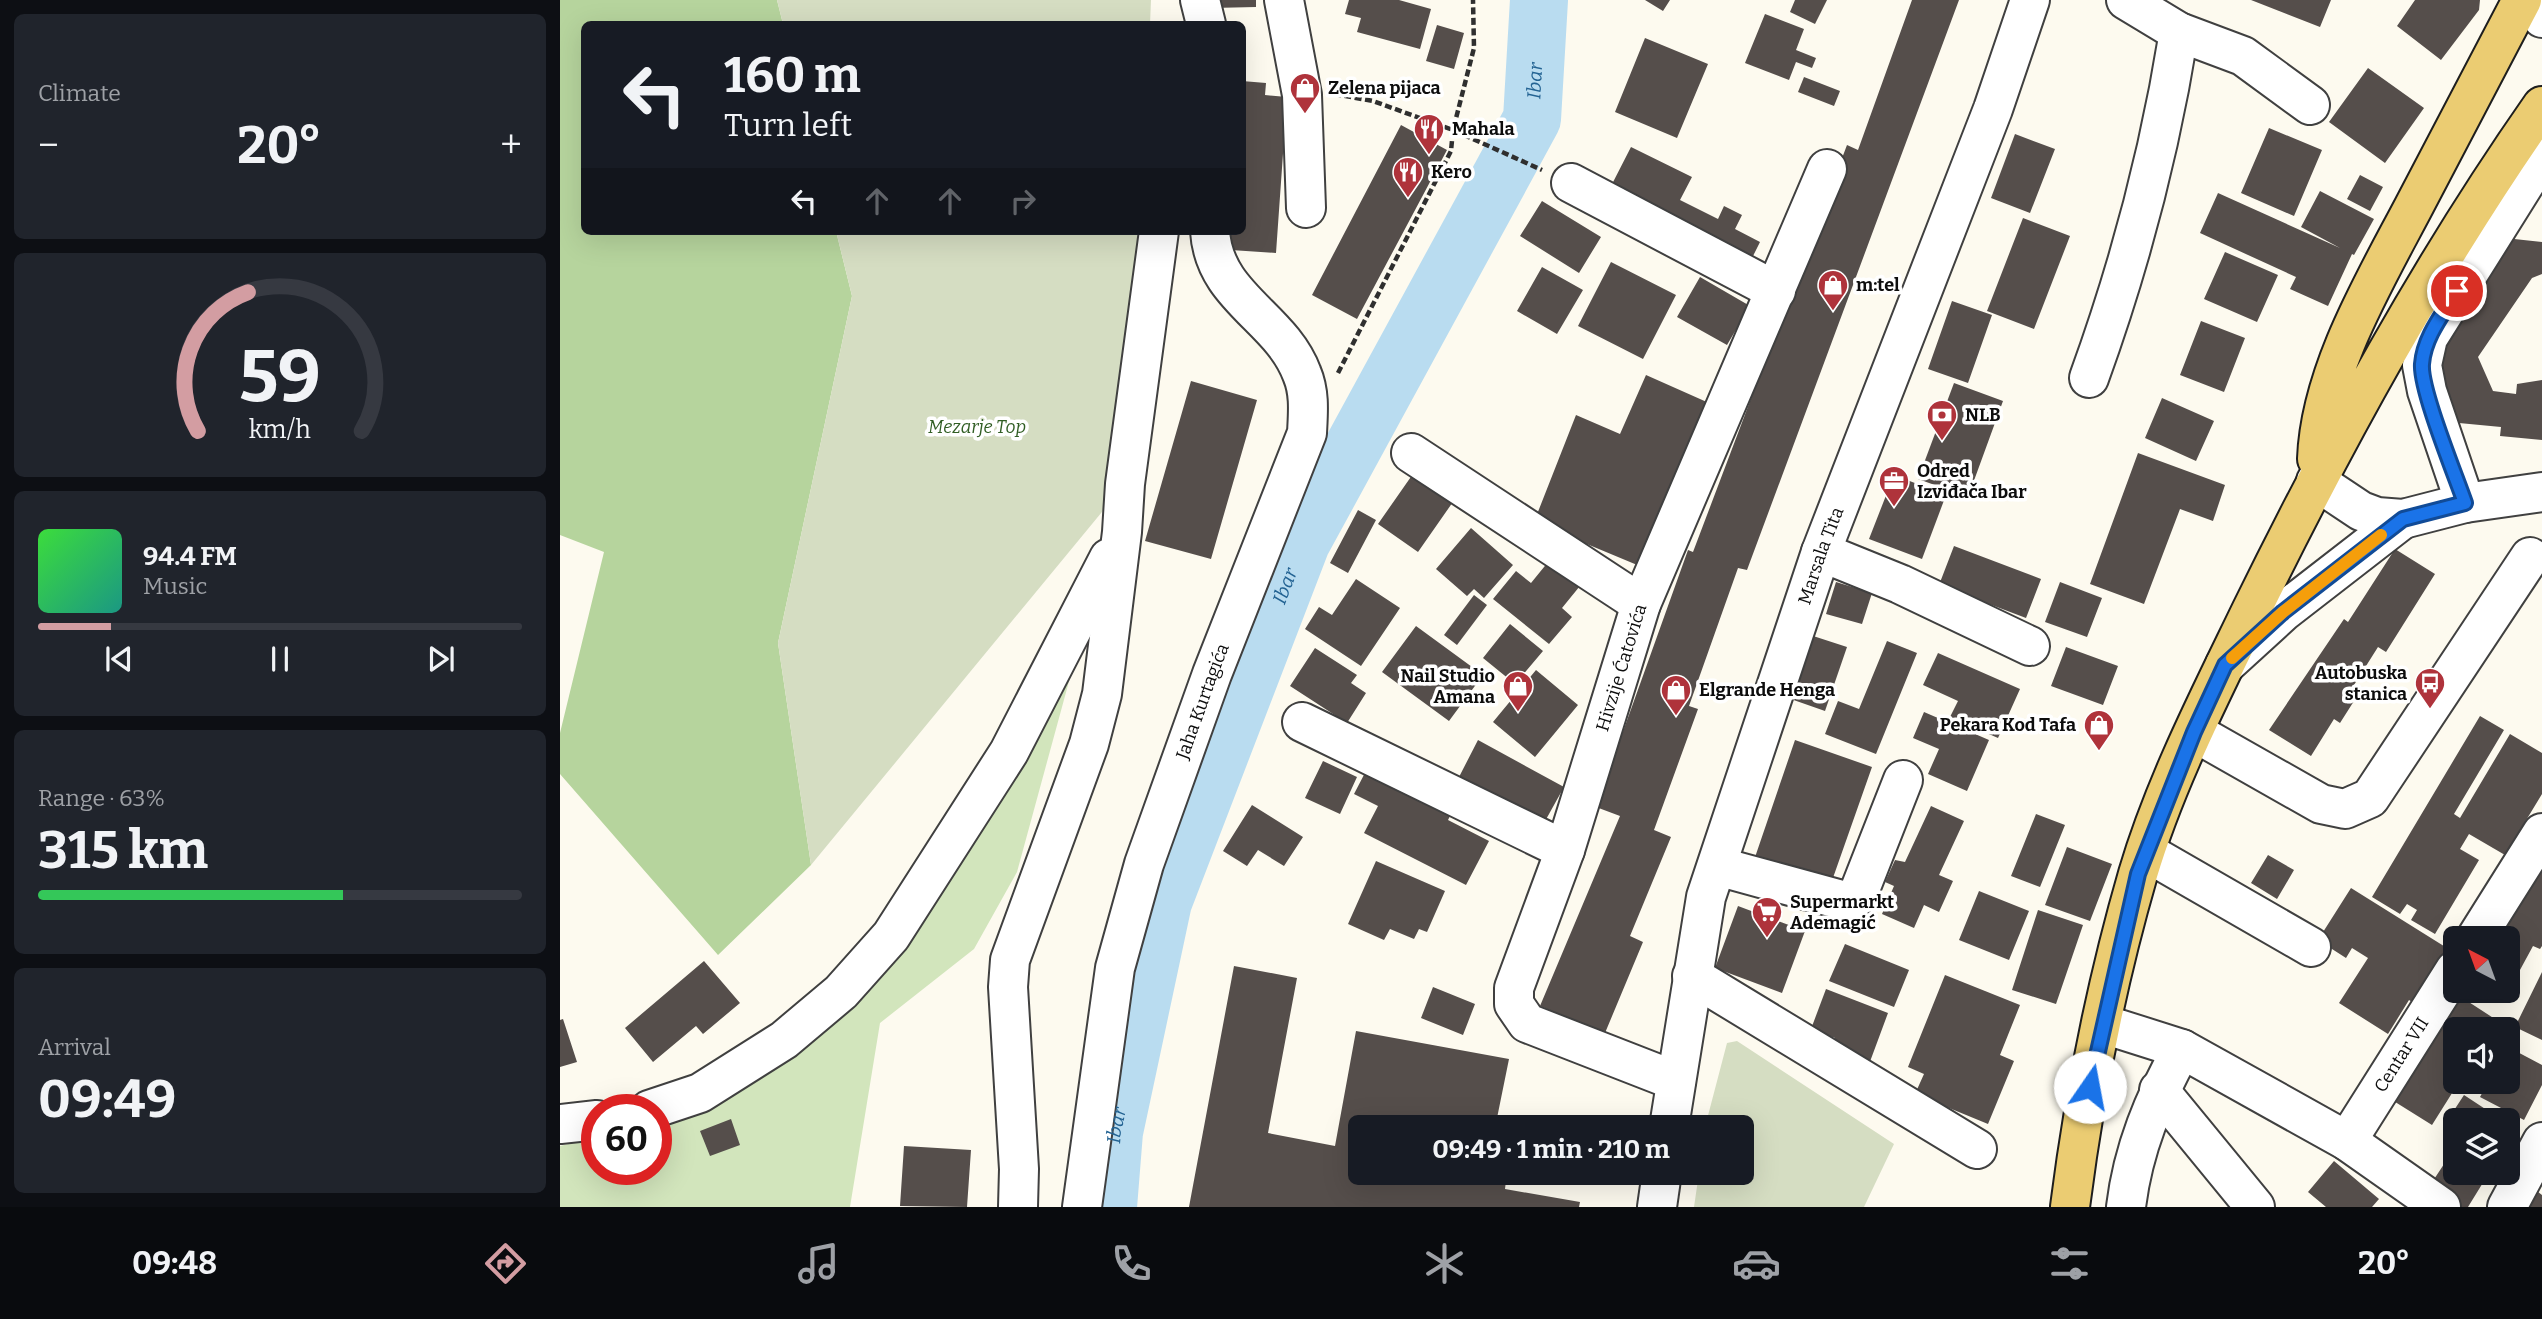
<!DOCTYPE html>
<html lang="en">
<head>
<meta charset="utf-8">
<style>
	body { margin:0; font-family:Bitter,serif; background:#20242c; color:#f1f3f6; height:100vh; display:flex; flex-direction:column; font-size:26px; white-space:nowrap }
	* { box-sizing:border-box; margin:0 }
	p { font-size:23px; color:#9ea1a6 }
	.icon { flex:none; width:38px; height:38px; fill:none; stroke:currentColor; stroke-width:2; stroke-linecap:round; stroke-linejoin:round }
	.map { position:relative; flex:1; overflow:hidden }
	.drawer { display:flex; flex-direction:column; gap:14px; padding:14px; background:#0d0f14; width:560px }
	.drawer>* { flex:none }
	.top-card { position:absolute; left:21px; top:21px; width:665px; height:214px; border-radius:10px; box-shadow:0 7px 28px #0002; background:#171b24; color:#f1f3f6; overflow:hidden }
	.needle { width:46px; rotate:319deg }
	.buttons { position:absolute; left:1883px; top:926px; display:grid; gap:14px }
	.buttons a { display:grid; place-items:center; width:77px; height:77px; border-radius:10px; background:#171b24; box-shadow:0 7px 28px #0002; font-size:35px }
	.speed { position:absolute; left:21px; top:1094px; display:flex; gap:14px; font-size:35px; font-weight:700; text-align:center }
	.speed>* { display:grid; place-content:center; width:91px; height:91px; border-radius:50%; background:#171b24; box-shadow:0 7px 28px #0002; line-height:1 }
	.speed .limit { border:10px solid #d22; background:#fff; color:#111 }
	.pin { position:absolute; display:grid; place-items:center; width:60px; height:60px; color:#fff; margin:-30px; border:4px solid #fff; border-radius:50%; box-shadow:0 2px 7px #0007 }
	.me { position:absolute; width:77px; margin:-38px; rotate:12deg; stroke-linejoin:round; filter:drop-shadow(0 0 5px #0008) }
	.turn { display:flex; align-items:center; gap:24px; height:147px; padding:0 28px; font-size:32px }
	.turn .icon { width:91px; height:91px; stroke-width:2.5 }
	.turn b { display:block; font-size:49px; line-height:60px }
	.lanes { display:flex; align-items:center; height:66px; padding:0 28px; background:#0003; justify-content:center; gap:35px; direction:ltr }
	.lanes .off { opacity:.35 }
	.big { font-size:52px; font-weight:700; line-height:1.1 }
	.drawer .tile { flex:1; display:flex; flex-direction:column; justify-content:center; gap:10px; min-width:0; padding:0 24px; border-radius:10px; background:#20242c }
	.drawer .dial { align-items:center; gap:0 }
	.dial svg { height:182px; overflow:visible; fill:none; stroke:#363941; stroke-width:7; stroke-linecap:round; text-anchor:middle }
	.dial text { fill:#f1f3f6; stroke:none }
	.song { display:flex; align-items:center; gap:21px }
	.cover { width:84px; height:84px; border-radius:10px; background:linear-gradient(135deg,hsl(120 70% 55%),hsl(170 70% 35%)) }
	.played { height:7px; border-radius:4px; background:linear-gradient(90deg,#d39da2 15%,#363941 15%) }
	.keys { display:flex; justify-content:space-around; direction:ltr }
	.heat { display:flex; justify-content:space-between; align-items:center; font-size:38px; direction:ltr }
	.charge { height:10px; border-radius:5px; background:linear-gradient(90deg,#34c759 63%,#363941 0) }
	.trip { position:absolute; left:788px; top:1115px; width:406px; height:70px; border-radius:10px; background:#171b24; box-shadow:0 7px 28px #0002; font-weight:700; line-height:70px; text-align:center }
	.tab-bar { display:flex; height:112px; justify-content:space-around; align-items:center; background:#090b0e; color:#9ea1a6 }
	.tab-bar .icon { width:49px; height:49px }
	.tab-bar .current { color:#d39da2 }
	.tab-bar b { font-size:32px; color:#f1f3f6 }
	main { display:flex; flex:1; min-height:0 }
	.map>svg:first-child { display:block }
</style>
</head>
<body>
<main>
<section class="drawer">
<div class="tile"><p>Climate</p>
<div class="heat"><a>−</a><b class="big">20°</b><a>+</a></div>
</div>
<div class="tile dial"><svg viewBox="0 0 100 80">
<path d="M14 69A42 42 0 1 1 86 69"/>
<path d="M14 69A42 42 0 0 1 36 8" stroke="#d39da2"/>
<text x="50" y="56" font-size="32" font-weight="700">59</text>
<text x="50" y="72" font-size="11">km/h</text>
</svg></div>
<div class="tile">
<div class="song"><i class="cover"></i><div><b>94.4 FM</b><p>Music</p></div></div>
<div class="played"></div>
<div class="keys"><svg class="icon" aria-label="previous" viewBox="0 0 24 24"><path d="M18 5L8 12l10 7zM5 5v14"/></svg><svg class="icon" aria-label="pause" viewBox="0 0 24 24"><path d="M8 5v14M16 5v14"/></svg><svg class="icon" aria-label="next" viewBox="0 0 24 24"><path d="M6 5l10 7-10 7zM19 5v14"/></svg></div>
</div>
<div class="tile"><p>Range · 63%</p><b class="big">315 km</b><div class="charge"></div></div>
<div class="tile"><p>Arrival</p><b class="big">09:49</b></div>
</section>
<div class="map">
<svg width="1982" height="1207" viewBox="0 0 1982 1207">
	<rect width="100%" height="100%" fill="#fdfaef"/>
	<path fill="#d2e5bc" d="M511 674 457 872 414 949 320 1023 290 1207H0V1146L37 1137V1169H96V1118L293 969Z"/>
	<path fill="#b6d49d" d="M0 0H217L223 24H24V231H276L292 296 218 643 251 865 158 955 0 774V733L44 552 0 535Z"/>
	<path fill="#d5ddc2" d="M217 0H591L590 24H223Z
		M276 231H578L565 484 251 865 218 643 292 296Z
		M1177 1041 1334 1144 1304 1207H1134L1139 1173 1181 1172V1127H1145L1167 1043Z"/>
	<g fill="none" stroke-linecap="round" stroke-linejoin="round">
		<path stroke="#b9dcf0" stroke-width="58" id="s1" d="M548 1207 554 1132 603 902 741 543 972 119 979 0"/>
	</g>
	<path fill="#554e4b" d="M652 0H696V7L652 8Z
		M789 0H839L871 9 860 49 797 32 801 18 785 14Z
		M1085 0H1110L1103 11Z
		M1235 0H1267L1255 24 1230 12Z
		M1352 0H1399L1187 570 1178 568 1129 706 1138 709 1094 830 1111 837 1070 936 1083 942 1045 1033 980 1006 1060 816 1036 807 1128 550 1133 552 1287 145 1298 150Z
		M1691 0H1771L1760 27Z
		M1855 0H1920L1919 10 1881 60 1837 26Z
		M1205 14 1244 29 1236 50 1256 58 1252 68 1236 62 1229 80 1185 63Z
		M877 25 904 33 894 69 866 61Z
		M1085 38 1148 64 1117 138 1055 112Z
		M1808 68 1864 108 1825 163 1769 122Z
		M1244 77 1280 91 1274 106 1238 92Z
		M682 81 706 83 705 95 727 97 716 253 656 249 657 231H682Z
		M841 125 887 150 797 319 752 295Z
		M1709 128 1762 150 1734 216 1681 193Z
		M1455 134 1495 149 1470 213 1431 198Z
		M1071 147 1132 177 1120 200 1158 219 1164 206 1182 215 1175 229 1200 242 1190 262 1049 190Z
		M1800 175 1823 187 1810 211 1787 199Z
		M1760 191 1814 219 1794 255 1792 254 1768 306 1730 289 1736 277 1640 233 1658 193 1780 248 1741 227Z
		M982 201 1041 237 1019 273 960 236Z
		M1463 218 1510 236 1474 329 1427 311Z
		M1945 238 1982 242V274L1972 278 1918 357 1933 391 1956 394 1957 384 1982 380V440L1940 436 1941 427 1899 423 1872 348Z
		M1665 252 1718 275 1697 322 1644 299Z
		M1051 262 1116 295 1083 359 1018 326Z
		M982 267 1023 290 997 334 957 311Z
		M1140 277 1190 306 1167 345 1117 317Z
		M1392 301 1432 315 1408 383 1368 369Z
		M1641 321 1685 338 1664 392 1620 375Z
		M1086 375 1149 403 1082 567 974 522 1016 415 1060 434Z
		M631 381 697 400 651 559 585 541Z
		M1394 383 1443 401 1408 497 1358 479Z
		M1602 398 1654 421 1636 461 1585 438Z
		M1578 453 1665 485 1653 521 1620 509 1584 604 1530 584Z
		M855 471 895 499 858 552 818 524Z
		M1334 475 1386 495 1362 559 1309 539Z
		M798 510 816 520 788 573 770 563Z
		M911 528 953 565 924 598 914 589 907 596 876 569Z
		M1394 546 1481 579 1466 618 1379 585Z
		M1835 549 1875 574 1826 652 1818 647 1794 685 1801 690 1780 723 1774 719 1751 756 1709 730 1784 619 1788 622Z
		M993 556 1024 581 1002 608 1012 617 989 644 933 599 956 571 971 583Z
		M796 579 840 608 801 666 745 629 759 607 772 615Z
		M1276 582 1312 593 1302 624 1266 614Z
		M1500 582 1542 598 1527 637 1485 622Z
		M914 595 927 605 897 645 884 635Z
		M950 624 983 651 955 684 923 658Z
		M856 626 923 675 889 721 822 672Z
		M1247 634 1287 647 1265 711 1225 697Z
		M1327 641 1357 653 1316 754 1265 734 1278 701 1299 709Z
		M1506 647 1558 666 1543 705 1491 686Z
		M755 648 797 675 791 683 806 693 787 723 730 686Z
		M1378 653 1460 689 1438 738 1390 717 1398 701 1363 685Z
		M976 670 1018 705 975 757 933 722Z
		M1364 712 1429 740 1407 791 1368 774 1379 749 1353 738Z
		M1920 716 1944 730 1894 814 1900 818 1950 734 1982 753V794L1945 855 1909 834 1900 849 1919 860 1875 934 1851 920 1857 910 1847 904 1840 914 1812 897Z
		M918 740 1004 787 984 823 899 777Z
		M1235 740 1312 767 1268 892 1192 866Z
		M763 761 797 777 780 814 745 798Z
		M807 769 892 812 888 820 929 841 906 885 804 833 818 806 794 794Z
		M692 805 743 837 724 866 698 850 687 866 663 851Z
		M1371 806 1404 821 1379 875 1393 881 1379 912 1364 905 1354 928 1322 914 1334 886 1325 882 1335 860 1345 862Z
		M1476 814 1505 825 1480 887 1451 876Z
		M1507 847 1552 864 1530 921 1485 905Z
		M1708 855 1734 870 1717 899 1691 883Z
		M1982 859V946L1980 949 1973 946 1954 981 1948 977V938H1932Z
		M816 861 885 891 867 932 859 929 854 939 830 929 824 940 788 924Z
		M1791 888 1895 953 1861 1008 1849 1000 1828 1034 1779 1003 1808 958 1792 948 1786 958 1758 940Z
		M1419 891 1469 911 1449 960 1399 940Z
		M1178 906 1245 931 1222 993 1155 968Z
		M1478 910 1523 925 1496 1004 1452 990Z
		M1285 944 1349 970 1334 1007 1269 981Z
		M144 961 180 1003 143 1034 136 1026 93 1062 65 1028Z
		M674 966 737 978 708 1133 775 1146 796 1031 949 1059 936 1123 950 1127H800V1172H947L945 1189 1020 1202 1019 1207H629Z
		M1982 972V1040L1955 1027Z
		M1385 975 1460 1005 1440 1055 1454 1061 1428 1124 1355 1094 1364 1074 1348 1067Z
		M873 987 915 1004 903 1035 861 1018Z
		M1266 989 1328 1013 1308 1067 1269 1053 1275 1038 1251 1029Z
		M1898 995 1938 1021 1933 1029H1895V1082H1899L1872 1125 1832 1100Z
		M3 1019 17 1062 0 1067V1020Z
		M1948 1047 1982 1065V1085L1964 1120 1920 1097 1928 1082H1948Z
		M1904 1095 1942 1120H1895V1131L1885 1124Z
		M171 1119 180 1145 150 1156 140 1131Z
		M344 1146 411 1150 407 1207 340 1206Z
		M1888 1158 1895 1163V1172H1911L1924 1181 1908 1207H1886L1865 1193Z
		M1774 1161 1819 1199 1812 1207H1766L1748 1192Z
		M1969 1185 1982 1195V1207H1951Z"/>
	<g fill="none" stroke-linecap="round" stroke-linejoin="round">
		<g stroke="#404040" stroke-width="42">
			<g id="minor">
				<path d="M640 0 646 24"/>
				<path d="M724 0 742 95 746 208"/>
				<path d="M1566 0 1619 32 1683 56 1750 105"/>
				<path d="M1974 0 1982 18"/>
				<path d="M1011 183 1216 291"/>
				<path d="M1529 378C1570 265 1600 151 1619 32"/>
				<path d="M851 453 1081 604"/>
				<path d="M1756 481 1801 511 1817 517 1843 519 1905 503 1982 492"/>
				<path d="M1905 503 1867 391 1862 365 1868 338 1982 156"/>
				<path d="M1261 552 1340 584 1470 646"/>
				<path d="M1665 665 1723 612 1843 519"/>
				<path d="M742 722 1005 850"/>
				<path d="M1634 732 1761 804 1785 809 1810 798 1970 557"/>
				<path d="M1586 852 1751 947"/>
				<path d="M1157 866 1289 902 1297 897 1343 780"/>
				<path d="M1916 938 1982 833"/>
				<path d="M1132 976 1417 1149"/>
				<path d="M1543 1024 1622 1049 1787 1141 1881 1207"/>
				<path id="s2" d="M1116 1081 967 1023 954 1004V988L1005 850 1081 604 1267 169"/>
				<path d="M1599 1090 1695 1207"/>
				<path d="M89 1110 140 1093 224 1040 281 992 331 936 449 752 549 558"/>
				<path d="M0 1124 37 1120"/>
				<path id="s3" d="M1109 1127 1146 897 1261 552 1433 109 1470 0"/>
				<path id="s4" d="M1787 1141 1895 970"/>
				<path d="M458 1207 459 1169 448 987 450 960 529 744 542 694 562 532 565 484 599 231"/>
				<path id="s5" d="M522 1207 555 968 584 864 652 674 747 433C748 413 750 393 742 374 721 317 654 298 650 231"/>
				<path d="M1097 1207 1102 1172"/>
				<path d="M1566 1207C1573 1149 1594 1099 1622 1049"/>
				<path d="M1947 1207 1982 1142"/>
			</g>
		</g>
		<g stroke="#1e1e1e" stroke-width="42">
			<path id="major" d="M1757 459C1760 373 1814 282 1853 208 1889 138 1926 69 1962 0
				M1510 1207C1524 1097 1547 981 1578 874 1605 783 1650 696 1691 611 1777 436 1870 266 1982 106"/>
		</g>
		<path stroke="#2f2f2f" stroke-width="4.5" stroke-dasharray="7 3.5" stroke-linecap="butt" d="M774 94 813 101 893 130 982 170
			M778 373 891 151 893 130 914 48 913 0"/>
		<use href="#minor" stroke="#fff" stroke-width="38"/>
		<use href="#major" stroke="#ebcc72" stroke-width="38"/>
	</g>
	<g fill="none" stroke-linecap="round" stroke-linejoin="round">
		<g stroke="#114b97" stroke-width="18">
			<path id="route" d="M1530 1087 1578 874 1634 732 1665 665 1723 612 1843 519 1905 503C1895 474 1860 389 1862 364 1864 337 1883 314 1897 291"/>
		</g>
		<use href="#route" stroke="#1a73e8" stroke-width="12"/>
		<path stroke="#f59e0b" stroke-width="12" d="M1672 658 1723 612 1821 535"/>
	</g>
	<defs>
		<g id="shop-pin" transform="scale(1.575)"><path d="M0 17L-7.5 6A9.5 9.5 0 1 1 7.5 6Z" fill="#af333b" stroke="#fff"/><path d="M-5-2.5h2.3a2.7 3.5 0 0 1 5.4 0H5L5.5 6h-11ZM-1.5-2.5h3a1.5 2.3 0 0 0-3 0Z" fill="#fff"/></g>
		<g id="restaurant-pin" transform="scale(1.575)"><path d="M0 17L-7.5 6A9.5 9.5 0 1 1 7.5 6Z" fill="#af333b" stroke="#fff"/><path d="M-5-6h1v4h1v-4h1v4h1v-4h1v5L-1.5 .5V6h-2V.5L-5-1ZM5-6V6H3V1.5H1.5Q1.5-4 5-6Z" fill="#fff"/></g>
		<g id="bank-pin" transform="scale(1.575)"><path d="M0 17L-7.5 6A9.5 9.5 0 1 1 7.5 6Z" fill="#af333b" stroke="#fff"/><path d="M-6-4H6V4H-6ZM0-2.3a2.3 2.3 0 1 0 0 4.6a2.3 2.3 0 1 0 0-4.6Z" fill="#fff"/></g>
		<g id="office-pin" transform="scale(1.575)"><path d="M0 17L-7.5 6A9.5 9.5 0 1 1 7.5 6Z" fill="#af333b" stroke="#fff"/><path d="M-6-3h4V-5.5h4V-3h4V5H-6ZM-1-4.5V-3h2v-1.5ZM-6 0V1H6V0Z" fill="#fff"/></g>
		<g id="bus-pin" transform="scale(1.575)"><path d="M0 17L-7.5 6A9.5 9.5 0 1 1 7.5 6Z" fill="#af333b" stroke="#fff"/><path d="M-5-6H5V4H4V6H2V4H-2V6H-4V4H-5ZM-3.5-4V0h7V-4ZM-3.5 1.2v1.5H-2V1.2ZM2 1.2v1.5H3.5V1.2Z" fill="#fff"/></g>
		<g id="supermarket-pin" transform="scale(1.575)"><path d="M0 17L-7.5 6A9.5 9.5 0 1 1 7.5 6Z" fill="#af333b" stroke="#fff"/><path d="M-6-5.5h2.5l.6 2H6L4.5 2H-2.5L-4.4-4H-6ZM-1.5 3.2a1.3 1.3 0 1 0 .1 0ZM3 3.2a1.3 1.3 0 1 0 .1 0Z" fill="#fff"/></g>
	</defs>
	<g fill-rule="evenodd">
		<use href="#shop-pin" x="745" y="88"/>
		<use href="#restaurant-pin" x="869" y="129"/>
		<use href="#restaurant-pin" x="848" y="172"/>
		<use href="#shop-pin" x="1273" y="285"/>
		<use href="#bank-pin" x="1382" y="415"/>
		<use href="#office-pin" x="1334" y="481"/>
		<use href="#bus-pin" x="1870" y="683"/>
		<use href="#shop-pin" x="958" y="686"/>
		<use href="#shop-pin" x="1116" y="690"/>
		<use href="#shop-pin" x="1539" y="725"/>
		<use href="#supermarket-pin" x="1207" y="912"/>
	</g>
	<g text-anchor="middle" stroke-width="7" stroke-linejoin="round" paint-order="stroke">
		<g font-size="18" font-weight="bold" fill="#0d0d0d" stroke="#fff" text-anchor="start">
			<text x="768" y="94">Zelena pijaca</text>
			<text x="892" y="135">Mahala</text>
			<text x="871" y="178">Kero</text>
			<text x="1296" y="291">m:tel</text>
			<text x="1405" y="421">NLB</text>
			<text x="1357" y="477">Odred<tspan x="1357" dy="21">Izviđača Ibar</tspan></text>
			<text x="1847" y="679" text-anchor="end">Autobuska<tspan x="1847" dy="21">stanica</tspan></text>
			<text x="935" y="682" text-anchor="end">Nail Studio<tspan x="935" dy="21">Amana</tspan></text>
			<text x="1139" y="696">Elgrande Henga</text>
			<text x="1516" y="731" text-anchor="end">Pekara Kod Tafa</text>
			<text x="1230" y="908">Supermarkt<tspan x="1230" dy="21">Ademagić</tspan></text>
		</g>
		<g font-size="18" font-style="italic" fill="#315e24" stroke="#fff">
			<text x="417" y="433">Mezarje Top</text>
		</g>
		<g font-size="18" fill="#0d0d0d" stroke="#fff">
			<text dy="6" stroke="none"><textPath href="#s3" startOffset="593">Marsala Tita</textPath></text>
			<text dy="6" stroke="none"><textPath href="#s2" startOffset="537">Hivzije Ćatovića</textPath></text>
			<text dy="6" stroke="none"><textPath href="#s5" startOffset="522">Jaha Kurtagića</textPath></text>
			<text dy="6" stroke="none"><textPath href="#s4" startOffset="102">Centar VII</textPath></text>
		</g>
		<g font-size="19" font-style="italic" fill="#236393" stroke="#fff">
			<text dy="7" stroke="none"><textPath href="#s1" startOffset="1216">Ibar</textPath></text>
			<text dy="7" stroke="none"><textPath href="#s1" startOffset="649">Ibar</textPath></text>
			<text dy="7" stroke="none"><textPath href="#s1" startOffset="82">Ibar</textPath></text>
		</g>
	</g>
</svg>
<div class="buttons">
<a><svg class="needle" viewBox="-14 -14 28 28"><path d="M0-13l5 13h-10z" fill="#e53935"/><path d="M0 13l5-13h-10z" fill="#9ea1a6"/></svg></a>
<a><svg class="icon" aria-label="sound" viewBox="0 0 24 24"><path d="M4 9h4l5-4v14l-5-4H4zM17 9q2 3 0 6"/></svg></a>
<a><svg class="icon" aria-label="layers" viewBox="0 0 24 24"><path d="M12 4l9 5-9 5-9-5zM3 14l9 5 9-5"/></svg></a>
</div>
<div class="speed"><div class="limit">60</div></div>
<div class="pin" style="left:1897px;top:291px;background:#d93025"><svg class="icon" aria-label="arrive" viewBox="0 0 24 24"><path d="M6 21V4h12l-3 4 3 4H6"/></svg></div>
<svg class="me" style="left:1530px;top:1087px" viewBox="-20 -20 40 40"><circle r="19" fill="#fff"/><path d="M0-13L10 11 0 6-10 11z" fill="#1a73e8"/></svg>
<div class="trip">09:49 · 1 min · 210 m</div>
<div class="top-card">
<div class="turn"><svg class="icon" aria-label="left" viewBox="0 0 24 24"><path d="M17 20v-9H6M10 6l-5 5 5 5"/></svg><div><b>160 m</b>Turn left</div></div>
<div class="lanes"><svg class="icon" aria-label="left" viewBox="0 0 24 24"><path d="M17 20v-9H6M10 6l-5 5 5 5"/></svg><svg class="icon off" aria-label="ahead" viewBox="0 0 24 24"><path d="M12 20V5M6 11l6-6 6 6"/></svg><svg class="icon off" aria-label="ahead" viewBox="0 0 24 24"><path d="M12 20V5M6 11l6-6 6 6"/></svg><svg class="icon off" aria-label="right" viewBox="0 0 24 24"><path d="M7 20v-9h11M14 6l5 5-5 5"/></svg></div>
</div>
</div>
</main>
<nav class="tab-bar">
<b>09:48</b>
<svg class="icon current" aria-label="directions" viewBox="0 0 24 24"><path d="M12 3l9 9-9 9-9-9zM9 14v-3h6M13 9l2 2-2 2"/></svg>
<svg class="icon" aria-label="music" viewBox="0 0 24 24"><path d="M9 18V5l10-2v13"/><circle cx="6" cy="18" r="3"/><circle cx="16" cy="16" r="3"/></svg>
<svg class="icon" aria-label="phone" viewBox="0 0 24 24"><path d="M5 4h4l2 5-3 2q2 4 5 5l2-3 5 2v4C11 20 4 13 5 4z"/></svg>
<svg class="icon" aria-label="climate" viewBox="0 0 24 24"><path d="M12 3v18M4 7l16 10M4 17L20 7"/></svg>
<svg class="icon" aria-label="car" viewBox="0 0 24 24"><path d="M5 17H2v-5l4-1 3-4h7l3 4 3 1v5h-3M9 17h6M6 11h13"/><circle cx="7" cy="17" r="2"/><circle cx="17" cy="17" r="2"/></svg>
<svg class="icon" aria-label="filters" viewBox="0 0 24 24"><path d="M4 7h16M4 17h16"/><circle cx="9" cy="7" r="2"/><circle cx="15" cy="17" r="2"/></svg>
<b>20°</b>
</nav>
</body>
</html>
